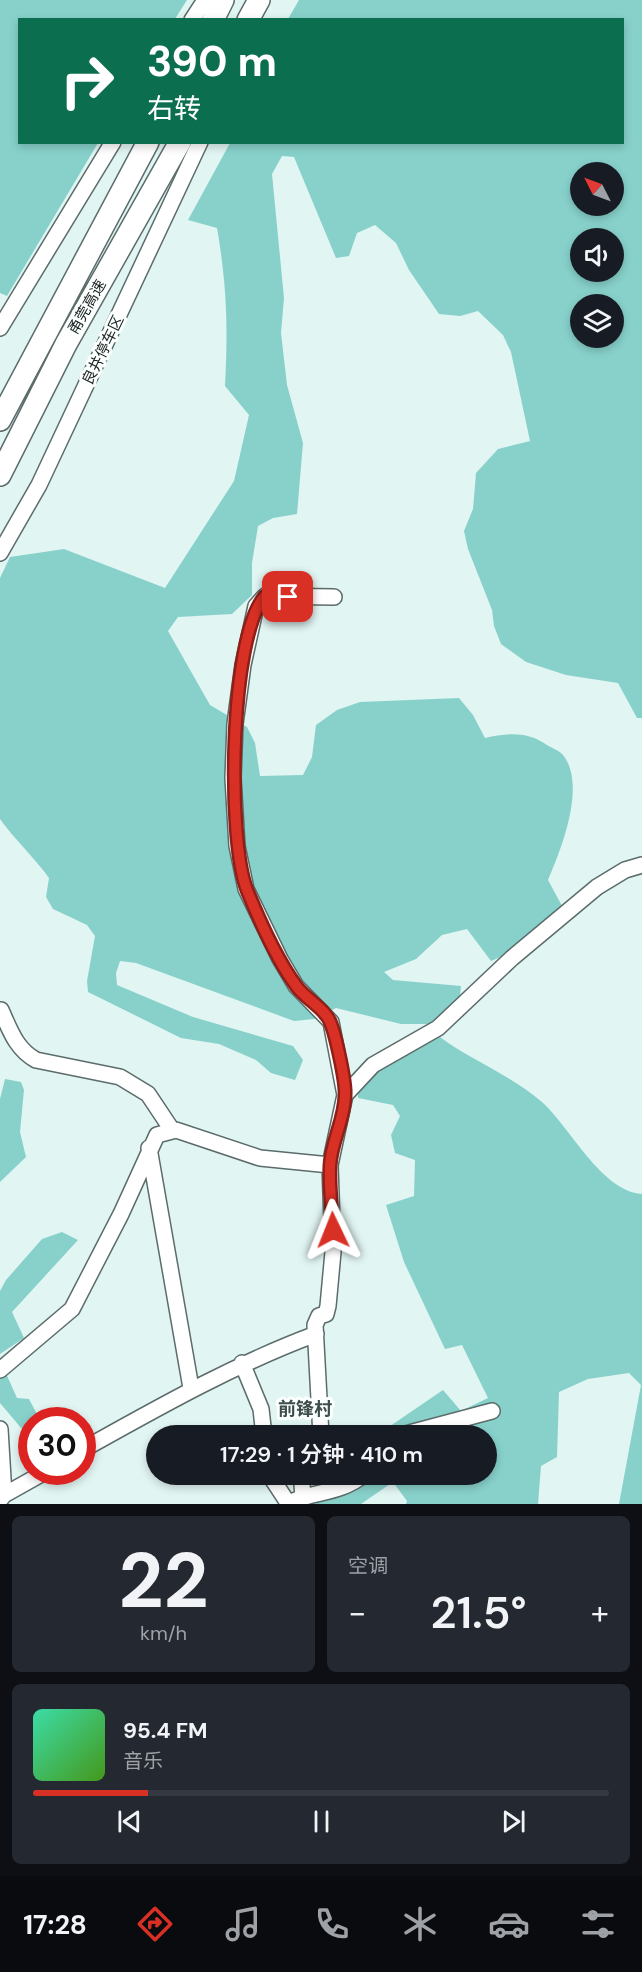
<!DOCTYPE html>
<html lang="zh">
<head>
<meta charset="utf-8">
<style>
	body { margin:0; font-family:"DM Sans","Noto Sans SC",sans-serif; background:#242831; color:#f1f3f6; height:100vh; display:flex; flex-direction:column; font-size:22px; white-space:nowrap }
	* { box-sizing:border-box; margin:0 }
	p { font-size:20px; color:#9ea1a6 }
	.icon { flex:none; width:33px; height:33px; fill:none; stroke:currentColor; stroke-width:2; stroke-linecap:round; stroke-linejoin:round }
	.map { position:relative; height:1504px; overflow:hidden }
	.side { display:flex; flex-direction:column; gap:12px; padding:12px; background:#0d0f14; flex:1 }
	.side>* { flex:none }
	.guide { position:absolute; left:18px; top:18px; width:606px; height:126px; border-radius:0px; box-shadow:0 3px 9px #0003; background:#0b6e4f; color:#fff; overflow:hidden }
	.needle { width:39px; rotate:312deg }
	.buttons { position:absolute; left:570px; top:162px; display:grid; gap:12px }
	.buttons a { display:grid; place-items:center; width:54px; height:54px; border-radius:50%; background:#171b24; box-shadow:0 3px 9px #0003; font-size:30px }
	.speed { position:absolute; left:18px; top:1407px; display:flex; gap:12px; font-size:30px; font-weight:700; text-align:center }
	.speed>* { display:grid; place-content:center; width:78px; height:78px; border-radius:50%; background:#171b24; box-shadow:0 3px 9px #0003; line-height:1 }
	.speed .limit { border:9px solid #d22; background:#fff; color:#111 }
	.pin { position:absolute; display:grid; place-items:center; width:51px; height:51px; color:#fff; margin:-26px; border-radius:12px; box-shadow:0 3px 9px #0006 }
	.me { position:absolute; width:66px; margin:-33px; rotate:358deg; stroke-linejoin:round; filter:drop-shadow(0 0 4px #0008) }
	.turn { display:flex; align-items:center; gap:21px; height:126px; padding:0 30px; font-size:27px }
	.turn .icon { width:78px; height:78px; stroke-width:2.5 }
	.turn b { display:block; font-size:42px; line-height:51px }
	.big { font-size:45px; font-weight:600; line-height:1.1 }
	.side .card { flex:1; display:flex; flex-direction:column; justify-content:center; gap:9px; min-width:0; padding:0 21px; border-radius:9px; background:#242831 }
	.side .dial { align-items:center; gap:0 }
	.dial b { font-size:78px; line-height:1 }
	.song { display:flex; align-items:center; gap:18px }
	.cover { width:72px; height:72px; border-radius:9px; background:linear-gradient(135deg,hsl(160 70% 55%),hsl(100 70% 35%)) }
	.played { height:6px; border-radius:3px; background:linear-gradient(90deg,#d93025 20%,#363941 20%) }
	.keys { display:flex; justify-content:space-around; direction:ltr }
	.heat { display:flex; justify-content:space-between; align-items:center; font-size:33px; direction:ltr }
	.side .tiles { flex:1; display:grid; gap:12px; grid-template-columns:1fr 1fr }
	.card:last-child { grid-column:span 2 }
	.trip { position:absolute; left:146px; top:1425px; width:351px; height:60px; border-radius:30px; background:#171b24; box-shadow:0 3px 9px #0003; font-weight:600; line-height:60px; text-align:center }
	.tabs { display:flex; height:96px; justify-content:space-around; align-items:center; background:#090b0e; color:#9ea1a6 }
	.tabs .icon { width:42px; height:42px }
	.tabs .active { color:#d93025 }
	.tabs b { font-size:27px; color:#f1f3f6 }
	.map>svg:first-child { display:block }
</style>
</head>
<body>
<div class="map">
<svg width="642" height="1504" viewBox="0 0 642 1504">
	<rect width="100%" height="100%" fill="#e1f5f3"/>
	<path fill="#88d1cb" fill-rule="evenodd" d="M0 0H187L175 19 20 20V142L98 143 7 296 0 293Z
		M299 0H642V718H637L618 683 566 675 526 662 501 644 494 626 492 610 468 549 464 531 473 509 476 473 498 449 530 441 511 352 503 335 478 311 460 316 439 314 409 270 396 243 375 225 357 233 349 256 336 258 294 157 282 156 272 174 284 298 281 333 287 385 303 443 297 514 273 518 258 526 252 563V595L232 614 178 617 168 631 210 705 247 727 255 743 260 776 303 775 312 757 316 725 337 710 360 702 459 698 473 715 485 738C508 733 527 731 547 745 552 748 560 751 563 755 587 785 561 850 548 880L562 906 505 955 491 961 467 929 442 935 416 959 384 972 393 980 461 986 460 996 430 1024H401L336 1008 314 1019 294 1021 136 963 120 961 116 973 117 985 193 1017 293 1046 303 1060 295 1080 271 1073 256 1060 219 1044 181 1038 88 992 87 981 95 936 87 925 53 909 46 897 49 878C34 857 15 840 0 819V578L10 557 64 549 165 588 234 481 249 415 225 386C228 328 227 286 217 228L188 220 230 143 622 142V20L288 19ZM580 172H614V206H580ZM580 238H614V272H580ZM580 304H614V338H580Z
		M440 1037C472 1061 511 1075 542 1102 570 1127 601 1191 642 1194V1504H619L641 1385 629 1373 588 1379 559 1392 557 1457 541 1466 538 1504H406L407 1501 393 1482 361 1504H316V1483L350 1475 486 1474V1436L377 1435 443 1390 461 1411 488 1398 462 1345 445 1349 404 1262 386 1205 414 1196 415 1160 395 1153 391 1135 400 1116 393 1105 358 1098V1087L393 1060Z
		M5 1079 21 1082 24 1090 20 1132 26 1157 0 1182V1099Z
		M62 1232 78 1240 12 1312 24 1338 0 1354V1291L6 1280 42 1239Z
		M0 1360 17 1398 29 1399 40 1420H32L31 1430 27 1435 0 1403Z"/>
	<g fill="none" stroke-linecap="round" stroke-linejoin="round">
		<g stroke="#5b6c6b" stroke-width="18">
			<path id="minor" d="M192 20 205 0
				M0 328 113 142
				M0 553 39 485 200 142
				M334 597 265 596 256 606 243 665 235 724 233 778 237 846 246 889 280 959 296 986 331 1022 345 1095
				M1 1010C10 1030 16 1049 36 1060L120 1077 148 1094 172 1130
				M149 1148 191 1388
				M242 1363 261 1409 264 1436
				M0 1370 72 1309 121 1214 157 1135 176 1130 260 1158 330 1165
				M0 1429 4 1495 0 1500
				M321 1436 315 1325 319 1316 326 1314 328 1306 333 1252 330 1165 345 1095 373 1065 438 1028 512 958 597 887 625 870 642 865
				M398 1436 492 1411
				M82 1450C159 1407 233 1365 316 1334
				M269 1474 288 1503
				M4 1495 45 1472
				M303 1498 302 1484 304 1474
				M287 1504C313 1490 337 1496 365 1474"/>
		</g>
		<g stroke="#5b6c6b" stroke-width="24">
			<path id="highway" d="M213 20 223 0
				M248 20 259 0
				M0 420 148 142
				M0 475 66 344 180 142"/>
		</g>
		<use href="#minor" stroke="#fff" stroke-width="15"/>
		<use href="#highway" stroke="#fff" stroke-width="21"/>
	</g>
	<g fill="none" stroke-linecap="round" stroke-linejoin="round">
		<g stroke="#8d1f18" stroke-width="15">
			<path id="route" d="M288 597 265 596C229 637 227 840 247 890 260 922 277 960 297 987 307 1000 326 1009 331 1024 336 1037 346 1082 345 1095 345 1119 331 1142 330 1166 329 1187 332 1209 333 1230"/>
		</g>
		<use href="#route" stroke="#d93025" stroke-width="10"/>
	</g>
	<g text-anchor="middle" stroke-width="6" stroke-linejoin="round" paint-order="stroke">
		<g font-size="15" fill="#1b2221" stroke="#fbfffe">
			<text transform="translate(87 307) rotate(-60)" y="5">甬莞高速</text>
			<text transform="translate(103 350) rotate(-64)" y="5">良井停车区</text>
		</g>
		<g font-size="18" font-weight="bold" fill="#3d4e4d" stroke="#fbfffe">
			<text x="305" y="1415">前锋村</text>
		</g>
	</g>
</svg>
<div class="buttons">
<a><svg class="needle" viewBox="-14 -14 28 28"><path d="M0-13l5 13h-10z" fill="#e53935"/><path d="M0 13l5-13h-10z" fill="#9ea1a6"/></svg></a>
<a><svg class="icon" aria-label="sound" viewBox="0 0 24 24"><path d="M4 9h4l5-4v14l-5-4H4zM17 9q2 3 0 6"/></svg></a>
<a><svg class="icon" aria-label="layers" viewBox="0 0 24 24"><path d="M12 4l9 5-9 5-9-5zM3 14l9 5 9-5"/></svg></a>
</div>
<div class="speed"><div class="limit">30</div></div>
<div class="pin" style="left:288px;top:597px;background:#d93025"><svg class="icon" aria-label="arrive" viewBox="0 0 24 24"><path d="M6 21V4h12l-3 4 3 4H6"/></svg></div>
<svg class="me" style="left:333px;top:1230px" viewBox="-20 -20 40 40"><path d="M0-17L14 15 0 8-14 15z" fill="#d93025" stroke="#fff" stroke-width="4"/></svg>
<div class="trip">17:29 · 1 分钟 · 410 m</div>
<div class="guide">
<div class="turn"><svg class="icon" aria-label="right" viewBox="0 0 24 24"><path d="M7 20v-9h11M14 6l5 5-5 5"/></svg><div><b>390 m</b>右转</div></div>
</div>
</div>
<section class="side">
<div class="tiles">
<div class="card dial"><b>22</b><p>km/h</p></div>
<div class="card"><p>空调</p>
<div class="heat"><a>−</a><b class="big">21.5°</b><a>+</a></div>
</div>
<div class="card">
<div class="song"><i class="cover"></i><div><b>95.4 FM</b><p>音乐</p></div></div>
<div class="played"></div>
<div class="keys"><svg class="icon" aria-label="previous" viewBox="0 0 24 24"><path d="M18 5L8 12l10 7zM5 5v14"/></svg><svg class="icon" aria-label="pause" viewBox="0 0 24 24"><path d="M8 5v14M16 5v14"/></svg><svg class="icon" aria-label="next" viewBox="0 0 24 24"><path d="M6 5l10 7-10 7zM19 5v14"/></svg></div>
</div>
</div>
</section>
<nav class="tabs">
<b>17:28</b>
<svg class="icon active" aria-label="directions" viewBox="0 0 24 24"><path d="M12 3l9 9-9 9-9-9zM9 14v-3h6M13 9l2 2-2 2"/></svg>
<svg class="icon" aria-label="music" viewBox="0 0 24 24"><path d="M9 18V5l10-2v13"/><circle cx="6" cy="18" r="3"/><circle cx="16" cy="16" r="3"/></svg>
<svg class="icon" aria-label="phone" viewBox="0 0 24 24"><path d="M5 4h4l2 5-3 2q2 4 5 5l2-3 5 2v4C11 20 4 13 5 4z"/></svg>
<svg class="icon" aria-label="climate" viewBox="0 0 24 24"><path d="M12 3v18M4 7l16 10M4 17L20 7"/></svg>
<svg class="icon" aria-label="car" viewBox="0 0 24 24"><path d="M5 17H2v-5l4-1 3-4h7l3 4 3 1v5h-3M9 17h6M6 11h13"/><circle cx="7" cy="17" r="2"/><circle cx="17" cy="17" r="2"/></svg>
<svg class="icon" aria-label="filters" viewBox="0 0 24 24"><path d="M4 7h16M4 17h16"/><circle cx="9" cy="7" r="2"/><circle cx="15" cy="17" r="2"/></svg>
</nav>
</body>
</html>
